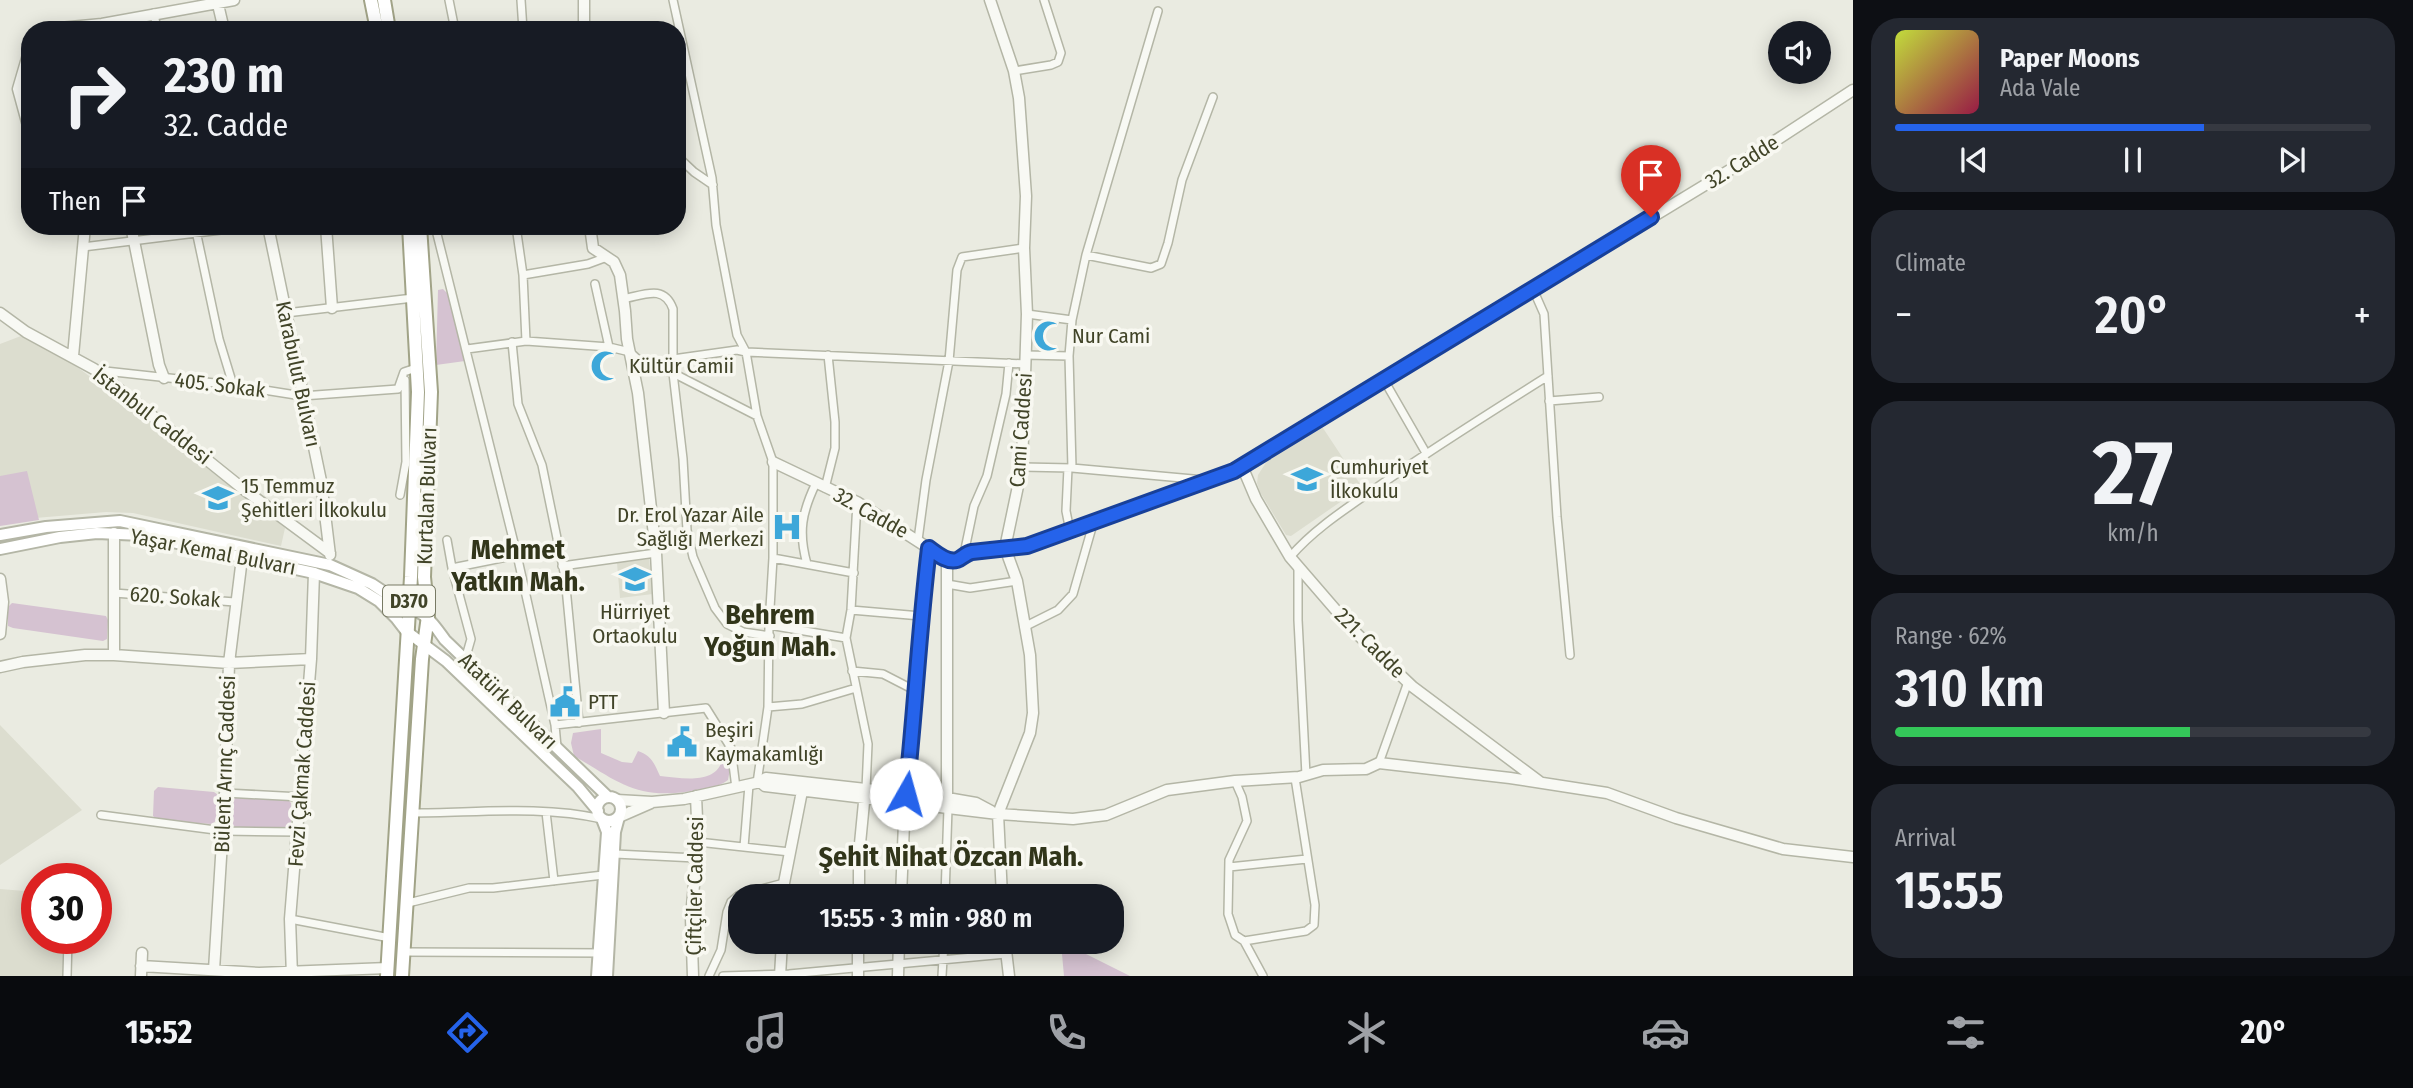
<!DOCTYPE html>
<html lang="en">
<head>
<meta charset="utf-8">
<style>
	body { margin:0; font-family:"Fira Sans Condensed",sans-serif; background:#242831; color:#f1f3f6; height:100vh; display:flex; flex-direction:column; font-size:26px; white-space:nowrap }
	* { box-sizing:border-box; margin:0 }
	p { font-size:23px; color:#9ea1a6 }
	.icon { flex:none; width:38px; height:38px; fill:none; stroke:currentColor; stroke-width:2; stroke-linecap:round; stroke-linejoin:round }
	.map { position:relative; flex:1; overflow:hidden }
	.drawer { display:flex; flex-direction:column; gap:18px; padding:18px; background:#0d0f14; width:560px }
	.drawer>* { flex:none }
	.hud { position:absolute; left:21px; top:21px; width:665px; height:214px; border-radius:28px; box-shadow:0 4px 18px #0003; background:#171b24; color:#f1f3f6; overflow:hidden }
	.tools { position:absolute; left:1768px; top:21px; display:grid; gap:14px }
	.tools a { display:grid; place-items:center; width:63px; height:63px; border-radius:50%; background:#171b24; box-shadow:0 4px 18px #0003; font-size:35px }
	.speed { position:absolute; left:21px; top:863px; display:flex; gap:14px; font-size:35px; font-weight:700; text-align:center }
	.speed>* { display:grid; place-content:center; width:91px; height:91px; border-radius:50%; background:#171b24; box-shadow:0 4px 18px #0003; line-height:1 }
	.speed .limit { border:10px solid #d22; background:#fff; color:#111 }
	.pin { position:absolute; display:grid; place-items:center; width:60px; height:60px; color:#fff; margin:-72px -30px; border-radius:50% 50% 50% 0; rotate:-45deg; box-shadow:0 0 7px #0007 }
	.pin .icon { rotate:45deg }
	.me { position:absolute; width:77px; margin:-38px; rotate:7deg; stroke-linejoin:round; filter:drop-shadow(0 0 5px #0008) }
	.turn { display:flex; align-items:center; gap:24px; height:147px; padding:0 28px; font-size:32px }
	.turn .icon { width:91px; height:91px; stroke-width:2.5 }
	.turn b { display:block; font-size:49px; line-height:60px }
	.then { display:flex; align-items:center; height:66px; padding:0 28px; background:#0003; gap:14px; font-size:26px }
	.big { font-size:52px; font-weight:600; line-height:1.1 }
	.drawer .card { flex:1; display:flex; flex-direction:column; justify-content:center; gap:10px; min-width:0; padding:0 24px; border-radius:28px; background:#242831 }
	.drawer .dial { align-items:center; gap:0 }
	.dial b { font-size:91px; line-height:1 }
	.song { display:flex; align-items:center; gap:21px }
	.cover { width:84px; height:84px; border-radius:10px; background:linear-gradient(135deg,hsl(70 70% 55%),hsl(340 70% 35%)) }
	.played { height:7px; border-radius:4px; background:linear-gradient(90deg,#2563eb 65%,#363941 65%) }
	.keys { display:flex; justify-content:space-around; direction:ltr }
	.heat { display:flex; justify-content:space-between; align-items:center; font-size:38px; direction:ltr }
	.charge { height:10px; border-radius:5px; background:linear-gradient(90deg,#34c759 62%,#363941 0) }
	.trip { position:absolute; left:728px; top:884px; width:396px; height:70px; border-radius:28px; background:#171b24; box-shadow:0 4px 18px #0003; font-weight:600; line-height:70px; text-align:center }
	.menu { display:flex; height:112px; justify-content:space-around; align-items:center; background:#090b0e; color:#9ea1a6 }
	.menu .icon { width:49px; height:49px }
	.menu .on { color:#2563eb }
	.menu b { font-size:32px; color:#f1f3f6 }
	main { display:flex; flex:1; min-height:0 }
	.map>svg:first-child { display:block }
</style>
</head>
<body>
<main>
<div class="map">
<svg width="1853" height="976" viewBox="0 0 1853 976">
	<rect width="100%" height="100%" fill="#eaebe1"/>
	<path fill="#dcddcf" d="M21 336 57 352 195 455 285 528 281 546 133 513 106 512 0 521V344Z
		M1319 422 1362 487 1291 536 1286 535 1260 492 1257 483 1258 475 1274 450Z
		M649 559 653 594 620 598 617 563Z
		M0 725 82 810 0 865Z
		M0 889 37 892V938H63L62 976H0Z"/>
	<path fill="#d5c2d1" d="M443 289 449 295 465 361 436 365 438 290Z
		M27 471 39 520 0 526V476Z
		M12 603 106 616 108 620 107 639 103 641 13 628 8 626V607Z
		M601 729V753L622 762 632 763 638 751C652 756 654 763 660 776 682 778 719 786 723 756L728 755 730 769 728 780C717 788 705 789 692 791 636 800 619 782 574 756L571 743 573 733Z
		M158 787 214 792 218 795 216 821 211 824 158 820 153 816 154 791Z
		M234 796 287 799 291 803V826L286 831 236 828 230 822V800Z
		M1080 951 1130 976H1064L1062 954Z"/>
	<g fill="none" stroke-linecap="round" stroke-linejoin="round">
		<g stroke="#b4b6a6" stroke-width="10">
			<path id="minor" d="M449 0 455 30
				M521 0 523 30
				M673 0 712 178 716 225 737 335 746 352 757 416 773 462V558L769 625 768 707 757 783
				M154 13 157 30
				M1014 71 1051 65 1058 62 1061 53 1044 0
				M677 156 694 172 713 185
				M195 226 219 339 233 385
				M435 226 517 555 555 725 557 747
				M516 226 523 275 526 341
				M83 247 253 226
				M1086 255 1151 268 1161 264 1168 243 1182 180 1213 97
				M523 275 588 264 607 257
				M595 284 609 347
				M1533 289 1544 314 1557 517 1570 655
				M623 299C644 295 664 284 673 309V373L683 459 687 530 693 557 715 608 727 624 743 632 770 636
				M286 313 413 298
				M1027 314 1072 320
				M512 342 518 404 542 465 565 577 579 723
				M467 349 526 341 609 347 630 352 643 364 673 373 757 416
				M1026 355 1069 356
				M673 359 737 350 746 352 1026 364
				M96 370 233 385 302 396 398 389 404 372 416 368
				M1384 380 1426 453
				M1549 401 1599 397
				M1022 467 1072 468 1204 480
				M1068 468 1066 511 1070 531
				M1072 468 1069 356 1072 320 1086 255 1158 11
				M825 488 835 448V422L828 355
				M400 495 406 462 405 380
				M857 502 851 610 846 638 868 744 866 789
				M447 540 452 568 471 639 465 660
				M918 540 926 480 949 361 957 270 962 257 1024 248
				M964 554 974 506 987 476 1006 394 1009 363
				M1290 557C1313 530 1344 510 1373 490 1430 450 1489 413 1548 376
				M773 558 854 573
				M807 564C798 532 802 512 816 483
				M562 566 656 553
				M1298 566V620L1306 775
				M452 568 517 555
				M947 584 970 588 1017 581
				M114 593 235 602
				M851 610 921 616
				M769 625 846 638
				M1024 627 1058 610 1073 594 1093 524
				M852 671 883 674 916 691
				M768 707 802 704 856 688
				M555 725 706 708 731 748 736 788
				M1379 763 1408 682
				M1235 781 1242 797 1247 821 1229 860 1228 914 1235 935 1244 941 1263 976
				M225 793 301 797
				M906 794C915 712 919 630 929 548
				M546 812 554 881
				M413 813C475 813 541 805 602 819
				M101 815 223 831 298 832
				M698 842 790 852
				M744 847 749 785
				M615 854 696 858
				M1229 867 1307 859
				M945 896 948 808
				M408 903 469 888H493L603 875
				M290 919 390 938
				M1244 941 1306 931 1314 925 1315 905 1295 778
				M404 952 603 953
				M67 976 68 938
				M709 976 721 950 727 912 731 902 739 895 784 883
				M723 976 789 974 1006 954
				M942 976 944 942"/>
		</g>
		<g stroke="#b4b6a6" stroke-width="13">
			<path id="tertiary" d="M217 0 224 30
				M584 0V30
				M990 0 1014 71 1019 98 1026 196 1024 248 1027 314 1022 467 1005 548 1017 581 1030 655 1033 713 1030 733 998 814 1002 896
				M39 30 102 24 234 0
				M30 48 18 89 30 133
				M131 226 159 365 164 378
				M268 226 321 481 330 555
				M326 226 332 308
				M590 226 593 248 614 262 620 275 625 311 627 339 638 393 656 553 664 713
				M0 313 26 332 94 369 242 488 330 553
				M73 356 85 226
				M773 462 857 502 947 560H956L964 554 972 552 1027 546 1234 471 1738 165 1853 90
				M1242 466 1256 499 1290 557 1353 630 1413 687 1540 782
				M114 533V655
				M0 579 3 602 0 634
				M0 667 23 662 85 655H114L229 663 311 659
				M760 782 765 786 998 814 1073 819 1106 815 1167 790 1235 781 1299 777 1323 770 1366 769 1379 763 1510 778 1607 793 1676 818 1783 849 1853 857
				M617 800 652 802 684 799 760 782 766 778 947 798 976 803 991 811
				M947 804V560
				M619 817 651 803
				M783 896 784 883 803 786
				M859 896V854L865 792
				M901 896 905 799
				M1005 942 1009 976
				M141 966 259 973 388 968
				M214 970 225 793 229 663 242 558
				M141 976 142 953
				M292 976 290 919 311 659 314 573
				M693 976 691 917 698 842 696 796
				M780 976 782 942
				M858 976V942
				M898 976 899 942"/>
		</g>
		<g stroke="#b4b6a6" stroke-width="14">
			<path id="secondary" d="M0 535 46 527 120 521 330 565 372 584 408 608C427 613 434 625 445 640L608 797
				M0 549 60 537 97 533 141 535 314 573 358 588 379 601 396 618 406 631 446 661 578 787 598 811
				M597 809a12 12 0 1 1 24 0a12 12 0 1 1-24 0Z
				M597 976 607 832 602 819
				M607 976 615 832 619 817"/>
		</g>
		<g stroke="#a1a387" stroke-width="16">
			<path id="trunk" d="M371 0 377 30
				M384 0 389 30
				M387 976 411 577 418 392 409 226
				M402 976 422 659 428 616 424 577 431 392 420 226"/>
		</g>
		<use href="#minor" stroke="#f8f9f4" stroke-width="7"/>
		<use href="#tertiary" stroke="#f8f9f4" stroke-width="10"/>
		<use href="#secondary" stroke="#fff" stroke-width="10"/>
		<use href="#trunk" stroke="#fff" stroke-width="12"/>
	</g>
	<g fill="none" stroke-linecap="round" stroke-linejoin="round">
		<g stroke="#184099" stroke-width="18">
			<path id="route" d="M906 794C915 712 919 630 929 548 936 553 947 563 957 560 962 558 966 553 972 552L1027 546 1234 471 1651 217"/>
		</g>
		<use href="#route" stroke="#2563eb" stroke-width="12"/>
	</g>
	<defs>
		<g id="mosque-bare" transform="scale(2.415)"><path d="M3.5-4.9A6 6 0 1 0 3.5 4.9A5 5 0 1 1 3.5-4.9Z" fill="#3da7d9" stroke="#f8f8f1" stroke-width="2.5" paint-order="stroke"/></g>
		<g id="school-bare" transform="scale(2.415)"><path d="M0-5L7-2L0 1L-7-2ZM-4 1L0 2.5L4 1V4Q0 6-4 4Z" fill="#3da7d9" stroke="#f8f8f1" stroke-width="2.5" paint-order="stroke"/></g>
		<g id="hospital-bare" transform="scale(2.415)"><path d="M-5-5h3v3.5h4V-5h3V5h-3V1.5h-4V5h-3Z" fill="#3da7d9" stroke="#f8f8f1" stroke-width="2.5" paint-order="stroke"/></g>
		<g id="civic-bare" transform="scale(2.415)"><path d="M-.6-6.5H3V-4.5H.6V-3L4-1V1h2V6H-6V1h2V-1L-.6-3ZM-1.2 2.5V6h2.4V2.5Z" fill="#3da7d9" stroke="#f8f8f1" stroke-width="2.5" paint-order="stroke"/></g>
	</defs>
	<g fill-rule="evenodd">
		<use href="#mosque-bare" x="1049" y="336"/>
		<use href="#mosque-bare" x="606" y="366"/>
		<use href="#school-bare" x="1307" y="479"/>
		<use href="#school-bare" x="218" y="498"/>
		<use href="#hospital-bare" x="787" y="527"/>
		<use href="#school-bare" x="635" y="579"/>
		<use href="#civic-bare" x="565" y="702"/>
		<use href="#civic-bare" x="682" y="742"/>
	</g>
	<g text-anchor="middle" stroke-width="7" stroke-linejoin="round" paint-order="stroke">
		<rect fill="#f8f8f1" stroke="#787a64" stroke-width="2" x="383" y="585.5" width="52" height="31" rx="5"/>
		<g font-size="19" font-weight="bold" fill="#414428">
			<text x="409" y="608">D370</text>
		</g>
		<g font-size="21" fill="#414428" stroke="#f8f8f1">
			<text transform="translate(1742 162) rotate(-32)" y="7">32. Cadde</text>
			<text transform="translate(298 374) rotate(78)" y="7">Karabulut Bulvarı</text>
			<text transform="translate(220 385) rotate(7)" y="7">405. Sokak</text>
			<text transform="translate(152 416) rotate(38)" y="7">İstanbul Caddesi</text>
			<text transform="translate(1021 430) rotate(-86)" y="7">Cami Caddesi</text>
			<text transform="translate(427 496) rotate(-88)" y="7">Kurtalan Bulvarı</text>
			<text transform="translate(871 513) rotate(29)" y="7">32. Cadde</text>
			<text transform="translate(213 552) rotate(11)" y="7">Yaşar Kemal Bulvarı</text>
			<text transform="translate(175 597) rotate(4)" y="7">620. Sokak</text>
			<text transform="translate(1370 643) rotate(45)" y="7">221. Cadde</text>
			<text transform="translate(508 701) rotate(44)" y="7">Atatürk Bulvarı</text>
			<text transform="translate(225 764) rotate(-88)" y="7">Bülent Arınç Caddesi</text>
			<text transform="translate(302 774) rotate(-86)" y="7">Fevzi Çakmak Caddesi</text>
			<text transform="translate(695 886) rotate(-89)" y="7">Çiftçiler Caddesi</text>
		</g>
		<g font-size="21" fill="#414428" stroke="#f8f8f1" text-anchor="start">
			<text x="1072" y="343">Nur Cami</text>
			<text x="629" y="373">Kültür Camii</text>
			<text x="1330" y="474">Cumhuriyet<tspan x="1330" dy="24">İlkokulu</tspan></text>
			<text x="241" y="493">15 Temmuz<tspan x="241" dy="24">Şehitleri İlkokulu</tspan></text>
			<text x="764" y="522" text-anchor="end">Dr. Erol Yazar Aile<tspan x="764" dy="24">Sağlığı Merkezi</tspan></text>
			<text x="635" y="619" text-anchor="middle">Hürriyet<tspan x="635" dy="24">Ortaokulu</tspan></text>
			<text x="588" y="709">PTT</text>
			<text x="705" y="737">Beşiri<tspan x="705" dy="24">Kaymakamlığı</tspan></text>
		</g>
		<g font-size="28" font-weight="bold" fill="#31351a" stroke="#f8f8f1">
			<text x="518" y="559">Mehmet<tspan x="518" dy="32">Yatkın Mah.</tspan></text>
			<text x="770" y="624">Behrem<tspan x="770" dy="32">Yoğun Mah.</tspan></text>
			<text x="951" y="866">Şehit Nihat Özcan Mah.</text>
		</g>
	</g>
</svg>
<div class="tools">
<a><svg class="icon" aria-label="sound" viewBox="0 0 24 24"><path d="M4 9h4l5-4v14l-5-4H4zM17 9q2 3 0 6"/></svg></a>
</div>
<div class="speed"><div class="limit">30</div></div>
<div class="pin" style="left:1651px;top:217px;background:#d93025"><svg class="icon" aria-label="arrive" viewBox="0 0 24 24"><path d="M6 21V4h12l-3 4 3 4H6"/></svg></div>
<svg class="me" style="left:906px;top:794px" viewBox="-20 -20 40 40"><circle r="19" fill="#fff"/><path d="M0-13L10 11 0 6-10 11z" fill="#2563eb"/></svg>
<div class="trip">15:55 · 3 min · 980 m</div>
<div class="hud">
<div class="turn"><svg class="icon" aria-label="right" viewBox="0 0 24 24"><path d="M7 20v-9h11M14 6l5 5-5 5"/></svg><div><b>230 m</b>32. Cadde</div></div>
<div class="then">Then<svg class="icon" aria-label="arrive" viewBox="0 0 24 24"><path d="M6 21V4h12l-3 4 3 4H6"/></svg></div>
</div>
</div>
<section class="drawer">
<div class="card">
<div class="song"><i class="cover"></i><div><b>Paper Moons</b><p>Ada Vale</p></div></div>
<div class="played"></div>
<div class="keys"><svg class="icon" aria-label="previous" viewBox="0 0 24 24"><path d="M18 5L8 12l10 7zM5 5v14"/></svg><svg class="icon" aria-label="pause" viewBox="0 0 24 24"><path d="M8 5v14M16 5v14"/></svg><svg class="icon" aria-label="next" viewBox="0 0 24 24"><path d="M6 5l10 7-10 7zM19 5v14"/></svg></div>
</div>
<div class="card"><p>Climate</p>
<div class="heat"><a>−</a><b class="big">20°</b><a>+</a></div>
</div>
<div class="card dial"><b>27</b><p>km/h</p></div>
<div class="card"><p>Range · 62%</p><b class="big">310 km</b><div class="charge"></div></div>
<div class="card"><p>Arrival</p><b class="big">15:55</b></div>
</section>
</main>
<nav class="menu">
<b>15:52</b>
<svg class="icon on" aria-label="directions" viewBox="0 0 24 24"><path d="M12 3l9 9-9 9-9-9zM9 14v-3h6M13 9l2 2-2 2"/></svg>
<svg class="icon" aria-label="music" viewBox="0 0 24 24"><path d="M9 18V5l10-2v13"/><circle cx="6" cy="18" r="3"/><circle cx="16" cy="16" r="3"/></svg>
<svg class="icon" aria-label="phone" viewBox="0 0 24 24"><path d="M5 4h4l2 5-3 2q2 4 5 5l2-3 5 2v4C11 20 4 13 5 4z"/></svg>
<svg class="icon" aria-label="climate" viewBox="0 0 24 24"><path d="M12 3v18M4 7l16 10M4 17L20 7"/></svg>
<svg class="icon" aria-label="car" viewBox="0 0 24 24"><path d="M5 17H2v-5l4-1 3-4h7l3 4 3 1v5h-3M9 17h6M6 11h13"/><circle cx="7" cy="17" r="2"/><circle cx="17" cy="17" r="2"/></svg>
<svg class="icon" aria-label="filters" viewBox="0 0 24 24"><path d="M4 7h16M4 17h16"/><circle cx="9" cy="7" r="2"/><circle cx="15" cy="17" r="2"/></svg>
<b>20°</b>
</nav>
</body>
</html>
